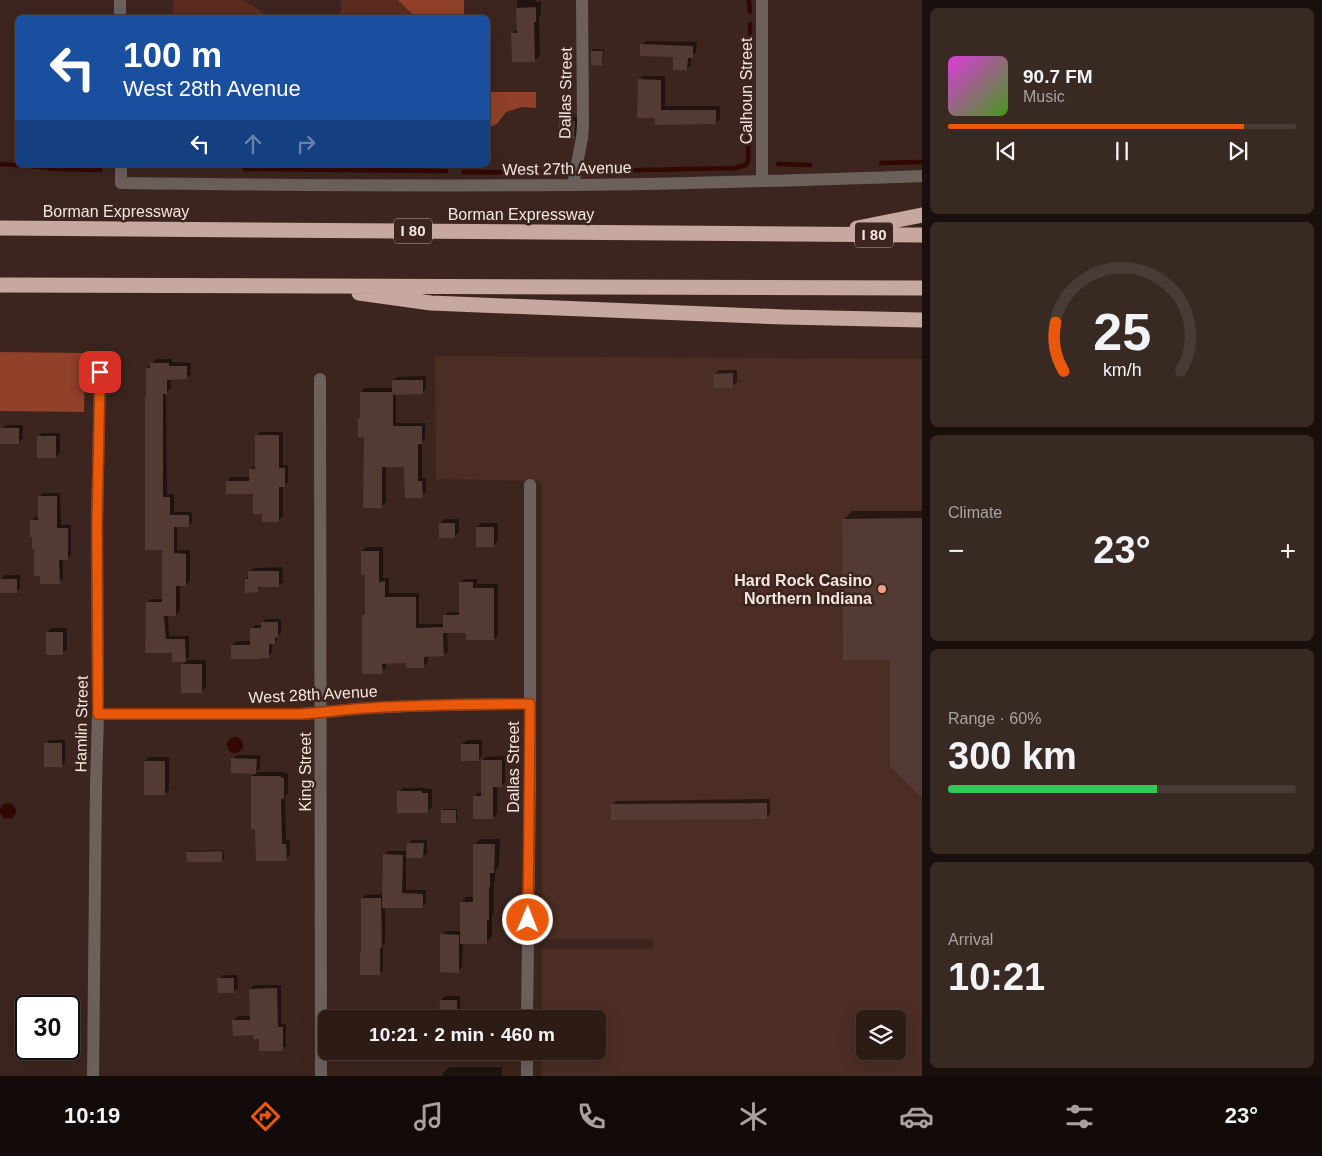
<!DOCTYPE html>
<html lang="en">
<head>
<meta charset="utf-8">
<style>
	body { margin:0; font-family:Helvetica,sans-serif; background:#392923; color:#f1f3f6; height:100vh; display:flex; flex-direction:column; font-size:19px; white-space:nowrap }
	* { box-sizing:border-box; margin:0 }
	p { font-size:16px; color:#a7a1a1 }
	.icon { flex:none; width:28px; height:28px; fill:none; stroke:currentColor; stroke-width:2; stroke-linecap:round; stroke-linejoin:round }
	.map { position:relative; flex:1; overflow:hidden }
	.sheet { display:flex; flex-direction:column; gap:8px; padding:8px; background:#190f0c; width:400px }
	.sheet>* { flex:none }
	.banner { position:absolute; left:15px; top:15px; width:475px; height:152px; border-radius:8px; box-shadow:0 5px 20px #0002,0 0 0 1px #483a35; background:#1a4fa0; color:#fff; overflow:hidden }
	.controls { position:absolute; left:856px; top:1010px; display:grid; gap:10px }
	.controls a { display:grid; place-items:center; width:50px; height:50px; border-radius:8px; background:#2d1c16; box-shadow:0 5px 20px #0002,0 0 0 1px #483a35; font-size:25px }
	.speed { position:absolute; left:15px; top:995px; display:flex; gap:10px; font-size:25px; font-weight:700; text-align:center }
	.speed>* { display:grid; place-content:center; width:65px; height:65px; border-radius:50%; background:#2d1c16; box-shadow:0 5px 20px #0002,0 0 0 1px #483a35; line-height:1 }
	.speed .limit { border:2px solid #111; border-radius:8px; background:#fff; color:#111 }
	.pin { position:absolute; display:grid; place-items:center; width:42px; height:42px; color:#fff; margin:-21px; border-radius:10px; box-shadow:0 2px 8px #0006 }
	.me { position:absolute; width:55px; margin:-28px; rotate:1deg; stroke-linejoin:round; filter:drop-shadow(0 0 4px #0008) }
	.turn { display:flex; align-items:center; gap:18px; height:105px; padding:0 25px; font-size:22px }
	.turn .icon { width:65px; height:65px; stroke-width:2.5 }
	.turn b { display:block; font-size:35px; line-height:42px }
	.lanes { display:flex; align-items:center; height:48px; padding:0 25px; background:#0003; justify-content:center; gap:25px; direction:ltr }
	.lanes .off { opacity:.35 }
	.big { font-size:38px; font-weight:800; line-height:1.1 }
	.sheet .card { flex:1; display:flex; flex-direction:column; justify-content:center; gap:8px; min-width:0; padding:0 18px; border-radius:8px; background:#392923 }
	.sheet .dial { align-items:center; gap:0 }
	.dial svg { height:130px; overflow:visible; fill:none; stroke:#483a35; stroke-width:7; stroke-linecap:round; text-anchor:middle }
	.dial text { fill:#f1f3f6; stroke:none }
	.song { display:flex; align-items:center; gap:15px }
	.cover { width:60px; height:60px; border-radius:8px; background:linear-gradient(135deg,hsl(300 70% 55%),hsl(100 70% 35%)) }
	.played { height:5px; border-radius:2px; background:linear-gradient(90deg,#ea580c 85%,#483a35 85%) }
	.keys { display:flex; justify-content:space-around; direction:ltr }
	.heat { display:flex; justify-content:space-between; align-items:center; font-size:28px; direction:ltr }
	.charge { height:8px; border-radius:4px; background:linear-gradient(90deg,#34c759 60%,#483a35 0) }
	.trip { position:absolute; left:318px; top:1010px; width:288px; height:50px; border-radius:8px; background:#2d1c16; box-shadow:0 5px 20px #0002,0 0 0 1px #483a35; font-weight:800; line-height:50px; text-align:center }
	.menu { display:flex; height:80px; justify-content:space-around; align-items:center; background:#120b09; color:#a7a1a1 }
	.menu .icon { width:35px; height:35px }
	.menu .active { color:#ea580c }
	.menu b { font-size:22px; color:#f1f3f6 }
	main { display:flex; flex:1; min-height:0 }
	.map>svg:first-child { display:block }
</style>
</head>
<body>
<main>
<div class="map">
<svg width="922" height="1076" viewBox="0 0 922 1076">
	<rect width="100%" height="100%" fill="#3c251e"/>
	<path fill="#4b2d24" fill-rule="evenodd" d="M435 356 922 359V1076H542V1051H596V1019H542V949H653V939H542V481L436 479ZM865 1019H898V1051H865Z"/>
	<path fill="#5a2b1e" d="M174 0H242L255 7 269 17H172Z
		M341 0H398L415 17 341 18Z"/>
	<path fill="#914029" d="M398 0H464V17H415Z
		M488 92H536V108L522 107 506 112 497 124 488 128Z
		M0 352 85 353 84 412 0 411Z"/>
	<path fill="#320801" d="M227 745a8 8 0 1 1 16 0a8 8 0 1 1-16 0Z
		M0 811a8 8 0 1 1 16 0a8 8 0 1 1-16 0Z"/>
	<path fill="#0007" d="M517 0H536V2H541V15L539 17 540 55 535 60 512 34 518 28Z
		M646 41 697 42 696 52 691 57V65L687 69 674 56 642 45Z
		M593 49 604 50 603 63 602 64 592 51Z
		M643 76H665V106H720V119L716 123 656 116 639 80Z
		M564 117H578L577 134 573 138 560 121Z
		M156 359H172V362L191 363V374L187 378 171 379V388L166 392 167 494H174V512H192V522L188 526H177V550H190V581L186 585H180V611L176 615H168L169 636H189V657L186 660H206V687L202 691 182 665 186 661H174V652H147V603L151 599H163V549L147 368Z
		M719 370H737V382L733 386 715 374Z
		M426 376V389L422 393H396V423H425V439L422 442V478H426V492L422 496 406 465H386V502L382 506 365 437 359 418 361 416V392L365 388H393V380L397 377Z
		M6 425H23V438L19 442 2 429Z
		M260 432H283V465H288V482L284 486H283V516L278 520 264 513 255 493 227 482 231 477H250V469L256 465V436Z
		M42 433H60V453L56 457 38 437Z
		M43 493H60L61 525H71V555L67 559H63V578L59 582 35 548 31 521 35 517H40L39 497Z
		M852 511H922V796L891 659 844 519Z
		M445 519H459V532L455 536 440 523Z
		M482 523H498V541L494 545 477 527Z
		M366 547H383V578H389V593H419V624H444V616L448 612H461L460 583 464 579H477V584H498V635L494 639 467 632H447L448 651 443 655H428V662L424 666 407 662 386 663V668L382 672 364 616 367 613 366 574 362 551Z
		M282 567 283 582 278 586H261L257 591 246 579 250 575 249 572 254 568Z
		M5 575H20V588L16 592 1 579Z
		M266 619H281V632L278 636V639L274 643H272V653L268 657 232 645 236 641H252V629L255 625H262V623Z
		M51 628H67V649L63 653 47 632Z
		M50 740H65V762L61 766 46 744Z
		M467 740H482V756L478 760 462 744Z
		M237 755H260V768L256 772H283L288 774V793L285 796 286 840H290V855L286 859 252 776 256 772 233 759Z
		M505 756V782L501 786H497V813L493 818 474 797 478 793 482 792V761L486 757Z
		M149 757H169V790L164 794 145 761Z
		M403 788H426V789H432V807L428 811 399 792Z
		M770 799V814L766 818 612 805 616 801Z
		M443 809H457V820L456 822 442 811Z
		M480 839H500L499 866 495 871V882L494 883V913L492 915V937L486 943H463L462 967 458 972 441 935 446 931H461V903L466 897H474L475 845Z
		M412 840H427V853L423 857H406V890H426V903L422 907 385 906V943L383 945V970L379 974 362 898 366 895 384 894V855L389 851H408V844Z
		M223 850 224 859 222 861 188 852 189 851Z
		M223 975H237L238 988 233 992 219 979Z
		M254 985H281V1024H286V1046L282 1050 260 1038 234 1020 238 1016H251L250 989Z
		M445 996H460V1014L456 1018 441 1000Z
		M482 1014 504 1015V1019H478Z
		M450 1067H502V1076H443V1073Z"/>
	<g fill="none" stroke-linecap="round" stroke-linejoin="round">
		<path stroke="#320801" stroke-width="4.5" d="M749 0 750 12
			M750 24V58
			M881 163 922 162
			M0 164 18 165
			M778 164 810 165
			M22 165 57 169 100 170
			M245 169 446 171
			M594 171 736 168 746 165 748 161 749 103
			M464 172 555 173"/>
	</g>
	<path fill="#533a33" d="M536 7V22H534L535 62H512L511 33H517L516 8Z
		M640 44 693 46V58H688L687 70H673V57L640 56Z
		M591 51H603L602 66 591 65Z
		M638 79 661 80V110H716V124L655 125V118H637Z
		M559 121H575L574 139H558Z
		M150 363H169V366H187V379L167 380V394H163V497H170V515H189V527H174V553L186 554V586H176V616H164L166 639H185L186 662H172V653H145L146 602H162V550H145V397H146V368H150Z
		M733 373V388H714L713 374Z
		M392 380H423V394L393 395V426H422V444H418V481H422L423 498H405L404 467H382V508H363L364 438 358 437V418H360V392H392Z
		M0 428H19V444H0Z
		M255 435H279V468H285V487H279V522H262V514H253V494H226V481H249V469H255Z
		M37 436H56V458H37Z
		M38 496H57V528H68V560H59L60 584H40V576H34V549H32V537H30V520H38Z
		M922 518V798L890 766V660H843L842 519Z
		M439 523H455V538H439Z
		M476 527H494V547H476Z
		M361 551H379V582L385 581V597H416V628L443 627V615H459V582H473V588H494V640H466V633H443L444 656 424 657V668H406V663L382 664 383 674H362V615H365V575H361Z
		M248 571H279V587H258V592L245 593V579H248Z
		M0 579H17V593H0Z
		M261 622H278V638L275 637V644H269V658H261V659H231V645H250V628H261Z
		M46 632H63V655H46Z
		M181 664H202V693H181Z
		M44 743H62V767H44Z
		M461 744H479V761H461Z
		M231 758 257 759 256 774 231 773Z
		M481 760H502V787H493V819H473V796H481Z
		M144 761H165V795H144Z
		M251 776H279L284 778V798L281 800 282 844H286L287 861H256L255 829H251Z
		M397 791H422V793H428V813H397Z
		M767 803V819L611 820V804Z
		M441 810H456V823H441Z
		M407 843H424L423 858H406Z
		M473 844H495L494 873H490V888H489V920H487V944H460V902H473Z
		M222 851V862H187L186 852Z
		M383 854 403 855 402 893 423 894V908H382Z
		M361 898H381L382 948H380V975H360V952H361Z
		M440 934 459 935V973L440 972Z
		M217 978H234V993H218Z
		M277 988 278 1027H283V1051H259V1039H253V1035L233 1036 232 1020H250L249 989Z
		M440 1000H457V1019H439Z"/>
	<g fill="none" stroke-linecap="round" stroke-linejoin="round">
		<path stroke="#6c605d" stroke-width="12" d="M120 0V18
			M762 0V181
			M121 165V183C271 185 422 186 572 185 689 184 805 180 922 176
			M573 185 582 138 583 124 582 0
			M320 379 321 1076
			M98 714H300C324 713 348 709 372 708 425 705 477 704 530 704
			M527 1019 530 782V485
			M93 1076 96 785 98 714 97 526 100 372
			M527 1076V1051"/>
		<path stroke="#c6a89f" stroke-width="15" d="M0 228 922 235
			M857 228 922 215
			M0 285 922 288
			M359 293 431 303 784 317 922 320"/>
	</g>
	<g fill="none" stroke-linecap="round" stroke-linejoin="round">
		<g stroke="#983908" stroke-width="12">
			<path id="route" d="M100 372 97 526 98 714H300C323 713 346 709 369 708 422 705 476 704 530 704L528 920"/>
		</g>
		<use href="#route" stroke="#ea580c" stroke-width="9"/>
	</g>
	<circle fill="#f49e86" stroke="#3c251e" stroke-width="2" cx="882" cy="589" r="5"/>
	<g text-anchor="middle" stroke-width="5" stroke-linejoin="round" paint-order="stroke">
		<g fill="#3c251e" stroke="#beaba6" stroke-width="1">
			<rect x="394" y="218.5" width="38" height="25" rx="4"/>
			<rect x="855" y="222.5" width="38" height="25" rx="4"/>
		</g>
		<g font-size="15" font-weight="bold" fill="#f5e5e0">
			<text x="413" y="236">I 80</text>
			<text x="874" y="240">I 80</text>
		</g>
		<g font-size="16" fill="#f5e5e0" stroke="#3c251e">
			<text transform="translate(746 91) rotate(-90)" y="6">Calhoun Street</text>
			<text transform="translate(565 93) rotate(-89)" y="6">Dallas Street</text>
			<text transform="translate(567 168) rotate(-1)" y="6">West 27th Avenue</text>
			<text x="116" y="217">Borman Expressway</text>
			<text x="521" y="220">Borman Expressway</text>
			<text transform="translate(313 694) rotate(-3)" y="6">West 28th Avenue</text>
			<text transform="translate(81 724) rotate(-89)" y="6">Hamlin Street</text>
			<text transform="translate(513 767) rotate(-90)" y="6">Dallas Street</text>
			<text transform="translate(305 772) rotate(-90)" y="6">King Street</text>
		</g>
		<g font-size="16" font-weight="bold" fill="#f5e5e0" stroke="#3c251e" text-anchor="end">
			<text x="872" y="586">Hard Rock Casino<tspan x="872" dy="18">Northern Indiana</tspan></text>
		</g>
	</g>
</svg>
<div class="controls">
<a><svg class="icon" aria-label="layers" viewBox="0 0 24 24"><path d="M12 4l9 5-9 5-9-5zM3 14l9 5 9-5"/></svg></a>
</div>
<div class="speed"><div class="limit">30</div></div>
<div class="pin" style="left:100px;top:372px;background:#d93025"><svg class="icon" aria-label="arrive" viewBox="0 0 24 24"><path d="M6 21V4h12l-3 4 3 4H6"/></svg></div>
<svg class="me" style="left:528px;top:920px" viewBox="-20 -20 40 40"><circle r="17" fill="#ea580c" stroke="#fff" stroke-width="3"/><path d="M0-11L8 9 0 5-8 9z" fill="#fff"/></svg>
<div class="trip">10:21 · 2 min · 460 m</div>
<div class="banner">
<div class="turn"><svg class="icon" aria-label="left" viewBox="0 0 24 24"><path d="M17 20v-9H6M10 6l-5 5 5 5"/></svg><div><b>100 m</b>West 28th Avenue</div></div>
<div class="lanes"><svg class="icon" aria-label="left" viewBox="0 0 24 24"><path d="M17 20v-9H6M10 6l-5 5 5 5"/></svg><svg class="icon off" aria-label="ahead" viewBox="0 0 24 24"><path d="M12 20V5M6 11l6-6 6 6"/></svg><svg class="icon off" aria-label="right" viewBox="0 0 24 24"><path d="M7 20v-9h11M14 6l5 5-5 5"/></svg></div>
</div>
</div>
<section class="sheet">
<div class="card">
<div class="song"><i class="cover"></i><div><b>90.7 FM</b><p>Music</p></div></div>
<div class="played"></div>
<div class="keys"><svg class="icon" aria-label="previous" viewBox="0 0 24 24"><path d="M18 5L8 12l10 7zM5 5v14"/></svg><svg class="icon" aria-label="pause" viewBox="0 0 24 24"><path d="M8 5v14M16 5v14"/></svg><svg class="icon" aria-label="next" viewBox="0 0 24 24"><path d="M6 5l10 7-10 7zM19 5v14"/></svg></div>
</div>
<div class="card dial"><svg viewBox="0 0 100 80">
<path d="M14 69A42 42 0 1 1 86 69"/>
<path d="M14 69A42 42 0 0 1 9 39" stroke="#ea580c"/>
<text x="50" y="56" font-size="32" font-weight="700">25</text>
<text x="50" y="72" font-size="11">km/h</text>
</svg></div>
<div class="card"><p>Climate</p>
<div class="heat"><a>−</a><b class="big">23°</b><a>+</a></div>
</div>
<div class="card"><p>Range · 60%</p><b class="big">300 km</b><div class="charge"></div></div>
<div class="card"><p>Arrival</p><b class="big">10:21</b></div>
</section>
</main>
<nav class="menu">
<b>10:19</b>
<svg class="icon active" aria-label="directions" viewBox="0 0 24 24"><path d="M12 3l9 9-9 9-9-9zM9 14v-3h6M13 9l2 2-2 2"/></svg>
<svg class="icon" aria-label="music" viewBox="0 0 24 24"><path d="M9 18V5l10-2v13"/><circle cx="6" cy="18" r="3"/><circle cx="16" cy="16" r="3"/></svg>
<svg class="icon" aria-label="phone" viewBox="0 0 24 24"><path d="M5 4h4l2 5-3 2q2 4 5 5l2-3 5 2v4C11 20 4 13 5 4z"/></svg>
<svg class="icon" aria-label="climate" viewBox="0 0 24 24"><path d="M12 3v18M4 7l16 10M4 17L20 7"/></svg>
<svg class="icon" aria-label="car" viewBox="0 0 24 24"><path d="M5 17H2v-5l4-1 3-4h7l3 4 3 1v5h-3M9 17h6M6 11h13"/><circle cx="7" cy="17" r="2"/><circle cx="17" cy="17" r="2"/></svg>
<svg class="icon" aria-label="filters" viewBox="0 0 24 24"><path d="M4 7h16M4 17h16"/><circle cx="9" cy="7" r="2"/><circle cx="15" cy="17" r="2"/></svg>
<b>23°</b>
</nav>
</body>
</html>
